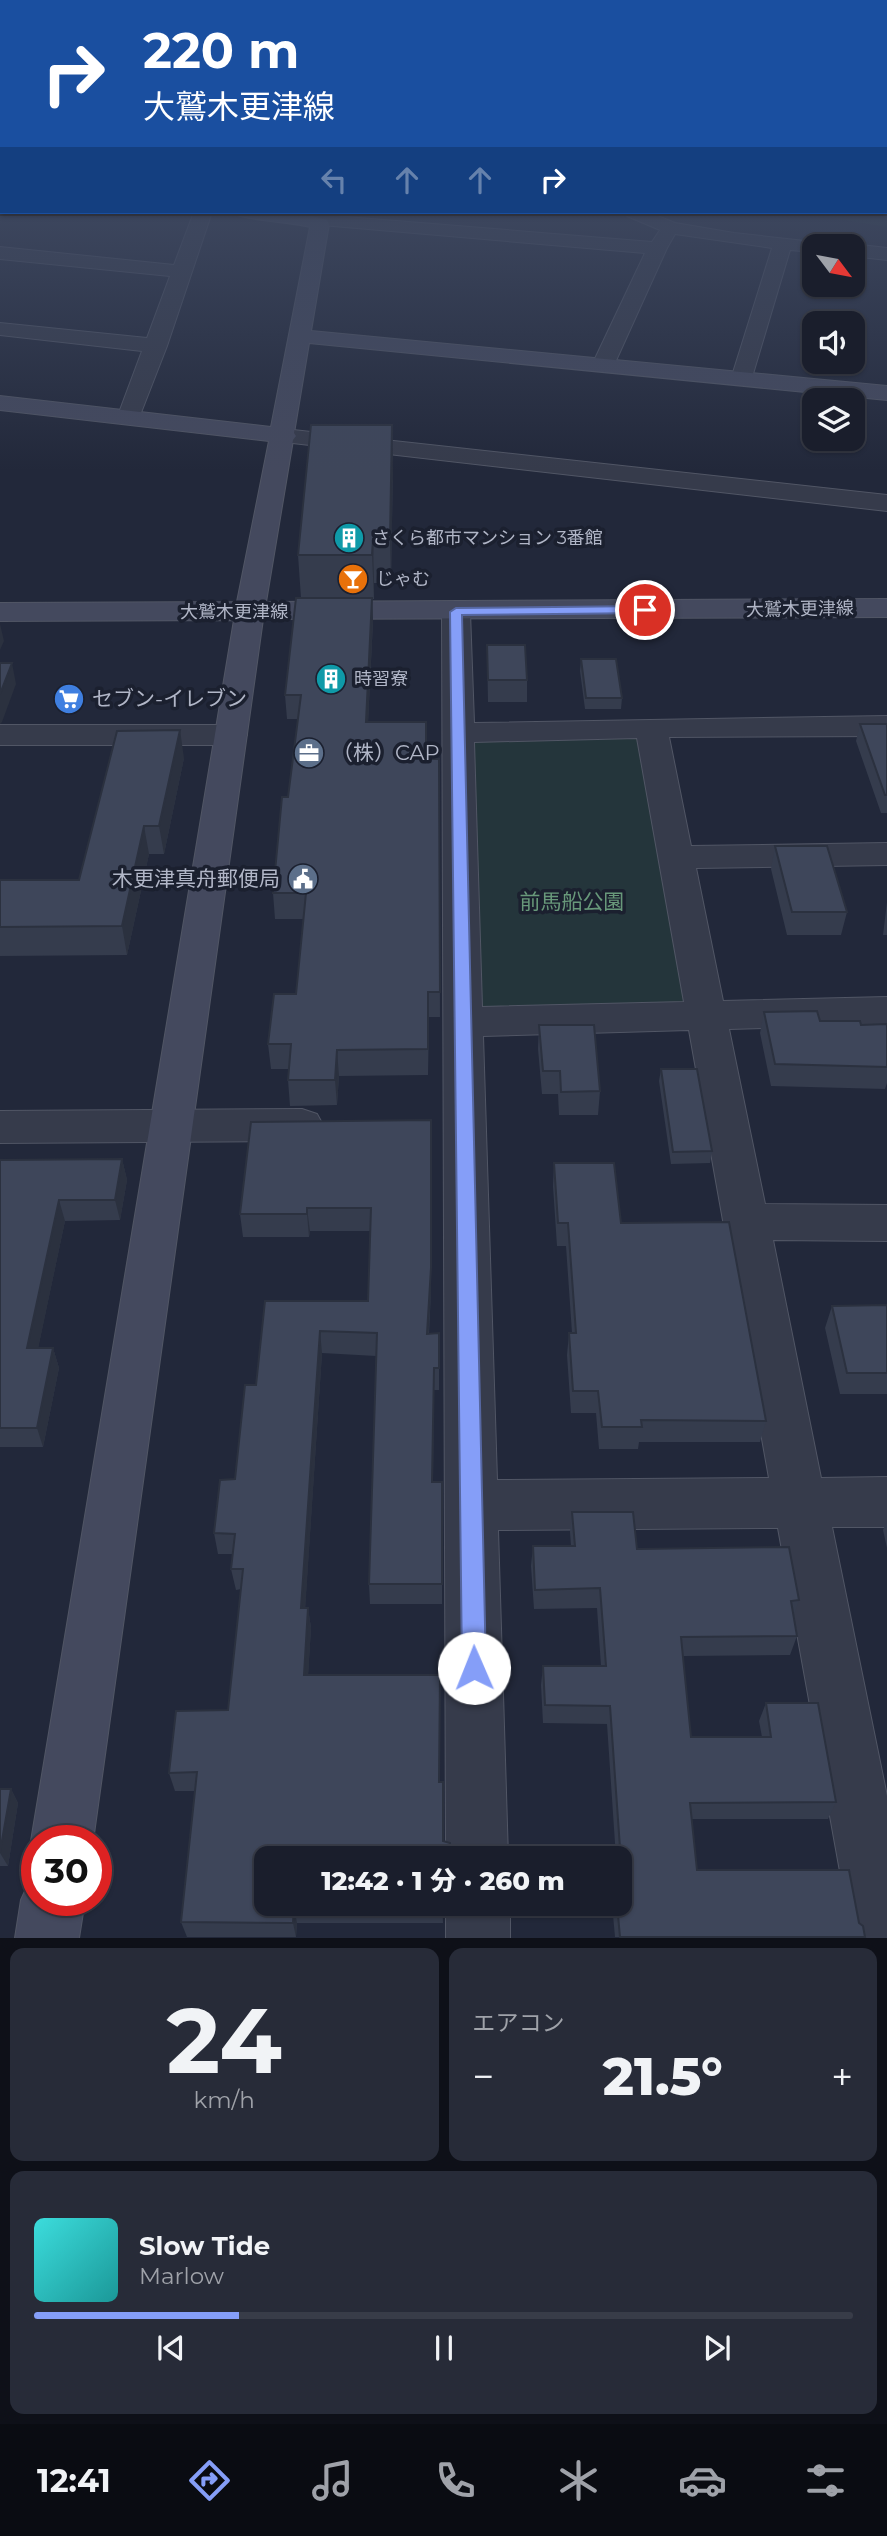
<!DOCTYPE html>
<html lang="ja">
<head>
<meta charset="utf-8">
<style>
	body { margin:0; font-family:Montserrat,"Noto Sans JP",sans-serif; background:#272b38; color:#f1f3f6; height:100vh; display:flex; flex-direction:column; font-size:26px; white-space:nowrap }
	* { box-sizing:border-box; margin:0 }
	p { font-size:23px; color:#9fa2a9 }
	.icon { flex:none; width:38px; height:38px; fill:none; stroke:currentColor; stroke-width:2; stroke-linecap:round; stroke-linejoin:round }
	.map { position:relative; height:1938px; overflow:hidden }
	.side { display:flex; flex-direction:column; gap:10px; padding:10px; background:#0e1018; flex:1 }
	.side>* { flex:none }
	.top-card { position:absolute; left:0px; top:0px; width:887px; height:214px; box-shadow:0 2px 5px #0004,0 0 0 2px #383c48; background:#1a4fa0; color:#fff; overflow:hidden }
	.needle { width:46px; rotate:122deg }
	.tools { position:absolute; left:802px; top:234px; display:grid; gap:14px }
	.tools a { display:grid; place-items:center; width:63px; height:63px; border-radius:14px; background:#1a1e2c; box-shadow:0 2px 5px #0004,0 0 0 2px #383c48; font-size:35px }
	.speed { position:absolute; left:21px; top:1825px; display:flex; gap:14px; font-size:35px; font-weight:700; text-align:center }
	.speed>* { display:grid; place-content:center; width:91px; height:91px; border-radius:50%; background:#1a1e2c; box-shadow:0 2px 5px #0004,0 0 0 2px #383c48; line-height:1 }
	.speed .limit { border:10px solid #d22; background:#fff; color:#111 }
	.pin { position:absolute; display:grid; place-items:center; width:60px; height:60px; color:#fff; margin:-30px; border:4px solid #fff; border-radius:50%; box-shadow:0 2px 7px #0007 }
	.me { position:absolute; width:77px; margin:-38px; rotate:359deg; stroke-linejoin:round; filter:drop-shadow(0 0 5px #0008) }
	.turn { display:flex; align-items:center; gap:24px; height:147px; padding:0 28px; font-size:32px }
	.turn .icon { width:91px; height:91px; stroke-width:2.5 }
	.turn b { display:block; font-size:49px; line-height:60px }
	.lanes { display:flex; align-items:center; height:66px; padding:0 28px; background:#0003; justify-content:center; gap:35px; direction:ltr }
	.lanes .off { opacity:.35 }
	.big { font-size:52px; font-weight:800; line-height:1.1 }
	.side .card { flex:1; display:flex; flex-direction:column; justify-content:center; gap:10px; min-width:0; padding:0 24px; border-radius:14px; background:#272b38 }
	.side .dial { align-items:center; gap:0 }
	.dial b { font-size:91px; line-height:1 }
	.song { display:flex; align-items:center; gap:21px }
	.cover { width:84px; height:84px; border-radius:10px; background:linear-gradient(135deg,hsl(180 70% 55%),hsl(180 70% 35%)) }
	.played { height:7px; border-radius:4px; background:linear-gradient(90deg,#859ef8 25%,#383c48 25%) }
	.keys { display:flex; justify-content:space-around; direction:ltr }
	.heat { display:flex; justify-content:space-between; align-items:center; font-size:38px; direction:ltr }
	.side .tiles { flex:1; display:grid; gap:10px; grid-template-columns:1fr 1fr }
	.card:last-child { grid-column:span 2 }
	.trip { position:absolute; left:254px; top:1846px; width:378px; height:70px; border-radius:14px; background:#1a1e2c; box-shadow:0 2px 5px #0004,0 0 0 2px #383c48; font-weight:800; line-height:70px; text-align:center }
	.tabs { display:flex; height:112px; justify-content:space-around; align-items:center; background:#0a0c12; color:#9fa2a9 }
	.tabs .icon { width:49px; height:49px }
	.tabs .current { color:#859ef8 }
	.tabs b { font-size:32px; color:#f1f3f6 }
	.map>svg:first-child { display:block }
</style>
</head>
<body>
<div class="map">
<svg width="887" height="1938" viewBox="0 0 887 1938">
	<rect width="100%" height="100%" fill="#22283a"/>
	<path fill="#24353b" d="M886 200 887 227 794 212H886Z
		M645 733 693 1006 474 1012 467 737Z"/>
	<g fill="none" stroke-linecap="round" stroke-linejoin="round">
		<g stroke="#515665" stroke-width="2">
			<path id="street" d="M194 212H212L167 346 137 423H121L117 418 142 351 0 335V323L147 338 170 276 0 259V247L174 265Z
				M624 212H648L675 223 734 233 823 243 825 247H814V252L790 250 750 384H734L731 379 772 248 675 234 667 248 614 365 611 370H595L592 365 645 253 310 224 301 219 310 214 652 242 660 230 627 216Z
				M852 244 887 248V260L852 256V247H845Z
				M284 429 887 495V511L275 441 272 436 275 431Z
				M456 603 466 606 470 612 474 723 887 716V736L669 737 691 846 887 843V865L696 868 723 1001 887 997V1025L729 1029 765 1204 887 1205V1241L773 1240 821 1478 887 1477V1527H832L887 1796V1938H852L778 1528 498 1530 508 1858H446L442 612 446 606ZM637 738 684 1002 482 1007 474 742ZM689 1030 769 1478 497 1480 483 1036Z
				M0 725H231L242 728 247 735 242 742 231 745H0Z
				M302 1109 317 1114 323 1125 317 1136 302 1141 0 1143V1111Z
				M446 1904H510V1938H446Z"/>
		</g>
		<g stroke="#515665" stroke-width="2">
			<path id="secondary" d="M232 212H297L327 220 329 224 311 331 887 386V400L309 343 294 433 296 436 293 440 266 602 887 599V617L263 619 93 1841H37V1855L31 1841 234 620 0 621V603L237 602 269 441 0 410V396L271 427 310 227C294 222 239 220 232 212Z
				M37 1875V1900H85L79 1938H15L21 1900 31 1878Z"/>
		</g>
		<use href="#street" fill="#363b4b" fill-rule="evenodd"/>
		<use href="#secondary" fill="#44495e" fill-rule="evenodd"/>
	</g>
	<path fill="#353c4d" d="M392 425 393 465 391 583H374V599H372L373 621 368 722 426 759H439L440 1017H429L428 1075 339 1076 337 1105 290 1106 288 1080 289 1069H271L268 1044 296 994 303 919H275L273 893 288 797 298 719H287L285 695 301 598 298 555Z
		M487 645 527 680V702H488Z
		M581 659 622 698 621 709H585L580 671Z
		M860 724H887V813H881L856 741Z
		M184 758 164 854H149L127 955 0 956V880H79Z
		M775 846 847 912 841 935H787L771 869Z
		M887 902V935H883Z
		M764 1012 820 1021 861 1025 887 1024V1083L885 1089 771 1086 760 1033Z
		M539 1025 600 1091 598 1115H559L558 1094H542L538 1049Z
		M661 1069 712 1151 710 1163 671 1164 659 1081Z
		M431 1120V1291L429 1334 439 1333V1390H434L433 1482H442V1604H370L369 1584 376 1356 322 1353 305 1608H308L311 1628 308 1675 439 1782 443 1923H297L296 1937H187L181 1922 195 1791H175L169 1773 228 1710 241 1589 236 1590 231 1569 233 1554H218L214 1533 235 1479 256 1385 265 1301H368L370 1231H310L309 1237H243L240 1214Z
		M122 1159 127 1180 120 1220 65 1221 38 1348H53L59 1368 43 1447H0V1160Z
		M554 1163 621 1223 766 1421 760 1442H639L638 1449H599L596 1413H571L567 1355 569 1333H572L566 1246H557L553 1186Z
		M887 1305V1394H840L825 1328 832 1306Z
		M572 1512 637 1549 799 1600 794 1615 797 1636 790 1655 683 1656 691 1737H762L759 1721 766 1703 836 1802 828 1819H692L697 1870 859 1923 865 1937H615L612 1904H620V1858H616L607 1724 543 1723 541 1685 543 1666H601L597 1608 534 1609 531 1566 533 1546H571L570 1532Z
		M887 1521V1548L883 1530Z
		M0 1789H11L18 1803 8 1866H0Z"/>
	<path fill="#2b313f" d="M392 425 393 465 391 583 390 539Z
		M373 539 374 583V599L372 555Z
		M372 598 373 621 367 746 366 722Z
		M0 624 4 641 0 650Z
		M12 663 16 684 2 722 0 724V694Z
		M180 730 184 758 164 854 159 826Z
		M144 826 149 854 127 955 122 926Z
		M337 1050 339 1076 337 1105 335 1080Z
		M431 1120V1291L427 1356V1334Z
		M122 1159 127 1180 120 1220 115 1200Z
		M59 1200 65 1221 34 1368 27 1348Z
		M307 1208 310 1231 309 1237 307 1214Z
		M320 1331 322 1353 304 1628 301 1608Z
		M53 1348 59 1368 43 1447 37 1428Z
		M308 1608 311 1628 307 1695 304 1675Z
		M11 1789 18 1803 8 1866 0 1853Z
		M294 1907 297 1923 296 1937 293 1923Z"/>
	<path fill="#3e465a" stroke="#2b313f" stroke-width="2" d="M311 425H392L390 539H373L372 555H298Z
		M296 598H372L366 722H426V759H439L440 992H428V1049L337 1050 335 1080H288L291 1044H268L274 994H296L306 893H273L282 797H288L301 695H285Z
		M487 645H525L527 680H488Z
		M581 659H616L622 698H586Z
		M0 663H12L0 694Z
		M860 724H887V795H885Z
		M180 730 159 826H144L122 926 0 927V880H79L117 731Z
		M775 846H827L847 912H792Z
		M817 1011 820 1021H860L861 1025 887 1024V1067L775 1064 764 1012Z
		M539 1025H594L600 1091 561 1092 560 1071H543Z
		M661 1069H697L712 1151 673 1152Z
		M431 1120V1268L427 1334 439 1333V1368H434L432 1482H442V1584H369L377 1333 320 1331 301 1608H308L304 1675H440L439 1782H443V1841L450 1843V1858H266V1904H443V1907H294L293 1923 181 1922 197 1772 169 1773 176 1711 228 1710 243 1569H231L235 1534 214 1533 220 1480 235 1479 245 1385H256L265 1301H368L371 1208H307V1214H240L251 1122Z
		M122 1159 115 1200H59L27 1348H53L37 1428H0V1160Z
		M554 1163H614L621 1223 729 1222 766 1421 641 1420 642 1427H602L598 1391H573L569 1333H576L568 1223H558Z
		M887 1305V1373H847L832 1306Z
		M572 1512H633L637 1549 789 1547 799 1600 791 1601 797 1636 681 1637 691 1737H771L766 1703H818L836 1802 690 1803 697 1870H849L859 1923 863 1926 865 1937H620L617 1904H620V1862H621L610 1706 545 1705 543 1666H606L600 1588 535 1590 533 1546H575Z
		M0 1789H11L0 1852Z"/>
	<linearGradient id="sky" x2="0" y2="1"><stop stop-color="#131620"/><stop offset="0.42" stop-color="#3e4860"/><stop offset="1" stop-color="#3e4860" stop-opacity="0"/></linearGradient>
	<rect width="887" height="471" fill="url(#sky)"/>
	<path fill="#859ef8" stroke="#5667a1" stroke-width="2" d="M645 606 651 610 649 613 462 615 486 1668 482 1677 474 1680 466 1677 462 1668 450 612 456 608Z"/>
	<defs>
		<g id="building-disc" transform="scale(1.575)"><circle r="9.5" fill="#0f9aa8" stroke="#1b202f"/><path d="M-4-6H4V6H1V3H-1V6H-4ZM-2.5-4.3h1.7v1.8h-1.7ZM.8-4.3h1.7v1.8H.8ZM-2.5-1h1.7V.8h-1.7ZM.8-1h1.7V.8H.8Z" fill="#fff"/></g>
		<g id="bar-disc" transform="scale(1.575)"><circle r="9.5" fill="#e8710a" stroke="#1b202f"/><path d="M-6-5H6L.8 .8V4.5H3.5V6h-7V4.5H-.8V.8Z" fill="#fff"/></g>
		<g id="supermarket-disc" transform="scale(1.575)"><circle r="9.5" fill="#3f7fe0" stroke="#1b202f"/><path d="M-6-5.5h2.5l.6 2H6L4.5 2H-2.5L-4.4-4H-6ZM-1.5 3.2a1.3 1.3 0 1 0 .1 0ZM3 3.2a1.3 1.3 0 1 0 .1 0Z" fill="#fff"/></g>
		<g id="office-disc" transform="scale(1.575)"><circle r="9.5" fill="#5c6f8a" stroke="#1b202f"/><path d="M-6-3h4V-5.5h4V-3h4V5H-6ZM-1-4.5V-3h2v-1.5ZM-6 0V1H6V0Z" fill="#fff"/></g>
		<g id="civic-disc" transform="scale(1.575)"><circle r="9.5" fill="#5c6f8a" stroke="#1b202f"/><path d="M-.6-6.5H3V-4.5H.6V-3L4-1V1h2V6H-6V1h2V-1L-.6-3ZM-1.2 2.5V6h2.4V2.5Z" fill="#fff"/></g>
	</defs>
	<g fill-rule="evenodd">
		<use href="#building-disc" x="349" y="538"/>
		<use href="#bar-disc" x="353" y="579"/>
		<use href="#building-disc" x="331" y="679"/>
		<use href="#supermarket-disc" x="69" y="699"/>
		<use href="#office-disc" x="309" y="753"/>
		<use href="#civic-disc" x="303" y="879"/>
	</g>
	<g text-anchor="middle" stroke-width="7" stroke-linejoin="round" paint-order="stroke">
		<g font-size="18" fill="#b1b6c7" stroke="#1b202f" text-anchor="start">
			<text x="372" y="544">さくら都市マンション 3番館</text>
			<text x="376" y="585">じゃむ</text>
			<text x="354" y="685">時習寮</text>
		</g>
		<g font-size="18" fill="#b1b6c7" stroke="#1b202f">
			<text transform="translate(800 609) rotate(-1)" y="6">大鷲木更津線</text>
			<text x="234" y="618">大鷲木更津線</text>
		</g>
		<g font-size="21" fill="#b1b6c7" stroke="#1b202f" text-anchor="start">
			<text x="92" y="706">セブン-イレブン</text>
			<text x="332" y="760">（株）CAP</text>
			<text x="280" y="886" text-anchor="end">木更津真舟郵便局</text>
		</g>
		<g font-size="21" fill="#68987a" stroke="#1b202f">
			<text x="572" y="909">前馬船公園</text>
		</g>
	</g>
</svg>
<div class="tools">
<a><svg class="needle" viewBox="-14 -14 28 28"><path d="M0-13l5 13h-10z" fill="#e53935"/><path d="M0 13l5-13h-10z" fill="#9fa2a9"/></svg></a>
<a><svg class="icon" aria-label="sound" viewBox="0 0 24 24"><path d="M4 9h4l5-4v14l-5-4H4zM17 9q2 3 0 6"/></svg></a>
<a><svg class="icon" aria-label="layers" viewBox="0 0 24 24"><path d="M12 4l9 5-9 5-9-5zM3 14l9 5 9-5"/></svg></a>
</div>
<div class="speed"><div class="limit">30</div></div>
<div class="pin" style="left:645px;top:610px;background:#d93025"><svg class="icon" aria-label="arrive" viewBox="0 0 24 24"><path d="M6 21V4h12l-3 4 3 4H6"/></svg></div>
<svg class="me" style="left:474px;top:1668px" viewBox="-20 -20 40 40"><circle r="19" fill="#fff"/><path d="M0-13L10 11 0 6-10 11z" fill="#859ef8"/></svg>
<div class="trip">12:42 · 1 分 · 260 m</div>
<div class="top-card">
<div class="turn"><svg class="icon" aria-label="right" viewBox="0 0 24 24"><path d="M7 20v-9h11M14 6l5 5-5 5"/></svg><div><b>220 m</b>大鷲木更津線</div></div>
<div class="lanes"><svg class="icon off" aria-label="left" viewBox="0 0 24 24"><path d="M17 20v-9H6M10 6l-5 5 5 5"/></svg><svg class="icon off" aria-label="ahead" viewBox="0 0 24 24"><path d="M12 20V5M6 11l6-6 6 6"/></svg><svg class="icon off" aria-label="ahead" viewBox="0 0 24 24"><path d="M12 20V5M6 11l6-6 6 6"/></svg><svg class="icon" aria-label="right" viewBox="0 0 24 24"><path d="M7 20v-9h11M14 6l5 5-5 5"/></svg></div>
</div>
</div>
<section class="side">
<div class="tiles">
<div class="card dial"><b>24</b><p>km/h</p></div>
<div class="card"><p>エアコン</p>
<div class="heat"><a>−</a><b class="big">21.5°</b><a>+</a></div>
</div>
<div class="card">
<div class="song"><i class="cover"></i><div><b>Slow Tide</b><p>Marlow</p></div></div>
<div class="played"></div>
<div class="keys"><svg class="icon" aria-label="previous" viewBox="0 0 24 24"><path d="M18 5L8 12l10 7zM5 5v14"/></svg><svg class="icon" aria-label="pause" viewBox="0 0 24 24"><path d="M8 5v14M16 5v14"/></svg><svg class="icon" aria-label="next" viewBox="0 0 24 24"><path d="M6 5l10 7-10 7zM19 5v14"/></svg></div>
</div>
</div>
</section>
<nav class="tabs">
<b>12:41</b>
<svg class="icon current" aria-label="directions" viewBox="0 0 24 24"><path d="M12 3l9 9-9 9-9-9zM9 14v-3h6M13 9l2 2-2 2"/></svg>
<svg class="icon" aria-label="music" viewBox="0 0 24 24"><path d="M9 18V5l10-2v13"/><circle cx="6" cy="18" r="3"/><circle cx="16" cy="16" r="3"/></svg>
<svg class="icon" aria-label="phone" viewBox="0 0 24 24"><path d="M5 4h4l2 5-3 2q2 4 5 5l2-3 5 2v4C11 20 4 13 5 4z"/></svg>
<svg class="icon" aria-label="climate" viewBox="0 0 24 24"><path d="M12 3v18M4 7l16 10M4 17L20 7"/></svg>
<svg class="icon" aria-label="car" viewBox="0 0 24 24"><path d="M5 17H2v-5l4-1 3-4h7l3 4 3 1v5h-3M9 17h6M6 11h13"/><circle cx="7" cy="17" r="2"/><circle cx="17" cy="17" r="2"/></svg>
<svg class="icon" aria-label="filters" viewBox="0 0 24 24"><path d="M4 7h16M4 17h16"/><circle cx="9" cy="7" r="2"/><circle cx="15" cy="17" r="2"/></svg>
</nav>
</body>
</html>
